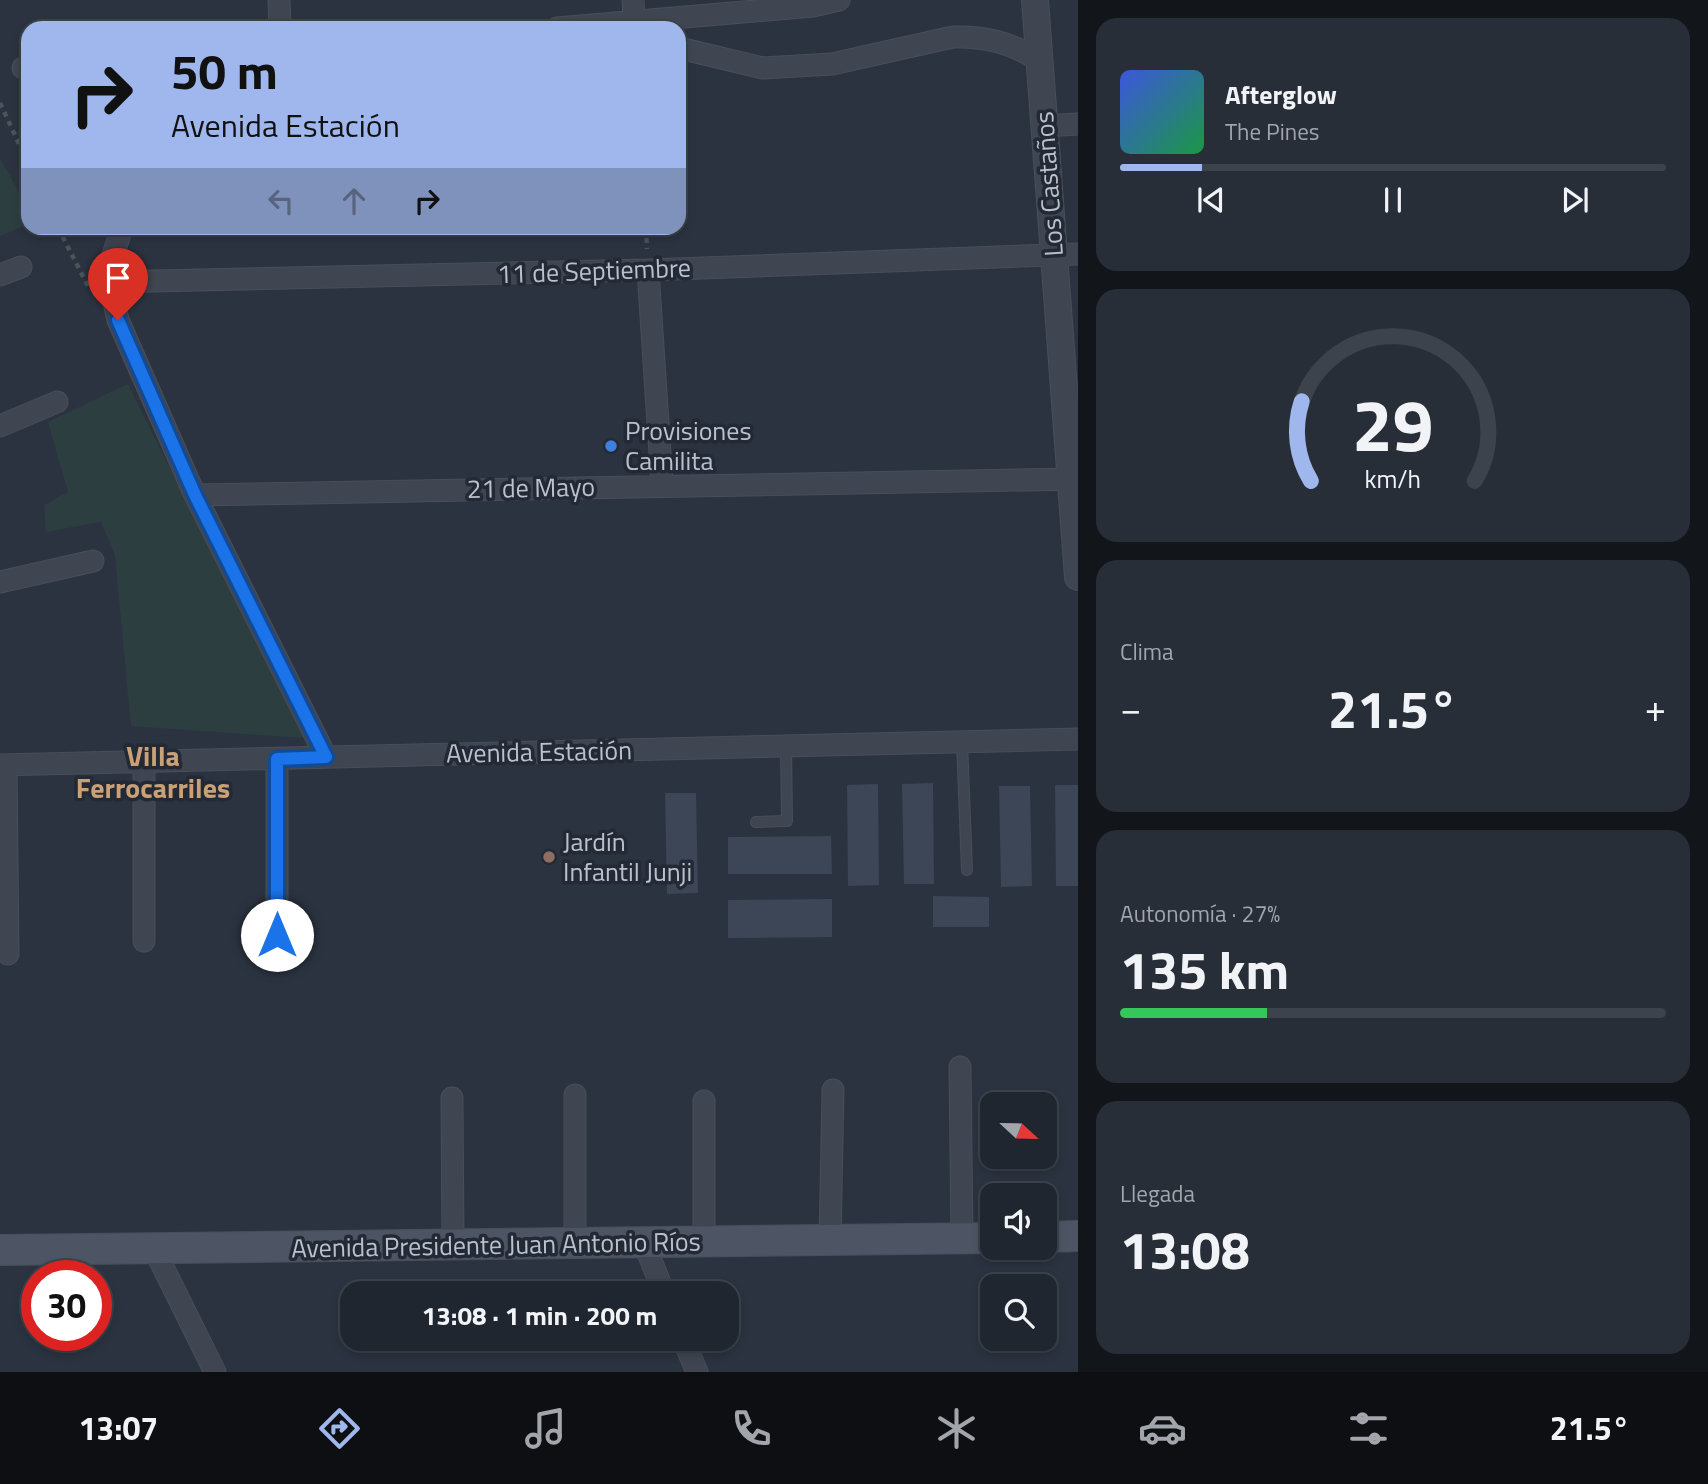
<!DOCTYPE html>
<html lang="es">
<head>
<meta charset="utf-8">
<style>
	body { margin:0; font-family:"Titillium Web",sans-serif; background:#282e38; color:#f1f3f6; height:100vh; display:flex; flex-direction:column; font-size:26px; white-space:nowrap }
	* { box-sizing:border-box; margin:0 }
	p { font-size:23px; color:#a2a5ab }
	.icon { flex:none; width:38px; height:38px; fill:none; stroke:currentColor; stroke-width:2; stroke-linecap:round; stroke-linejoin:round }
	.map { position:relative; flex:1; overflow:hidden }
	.details { display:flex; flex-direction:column; gap:18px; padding:18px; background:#12151a; width:630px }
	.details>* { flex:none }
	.hud { position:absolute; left:21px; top:21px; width:665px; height:214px; border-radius:21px; box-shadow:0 4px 10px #0003,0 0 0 2px #3d434c; background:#9fb7ec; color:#111; overflow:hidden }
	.needle { width:46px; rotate:112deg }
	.controls { position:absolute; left:980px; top:1092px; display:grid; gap:14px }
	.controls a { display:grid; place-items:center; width:77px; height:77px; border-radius:14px; background:#202630; box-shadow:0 4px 10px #0003,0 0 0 2px #3d434c; font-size:35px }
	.speed { position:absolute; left:21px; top:1260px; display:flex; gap:14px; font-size:35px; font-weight:700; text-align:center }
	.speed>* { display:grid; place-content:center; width:91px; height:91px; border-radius:50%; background:#202630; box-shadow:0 4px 10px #0003,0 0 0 2px #3d434c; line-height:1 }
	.speed .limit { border:10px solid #d22; background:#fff; color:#111 }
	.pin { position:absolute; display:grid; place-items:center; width:60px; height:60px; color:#fff; margin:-72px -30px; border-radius:50% 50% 50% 0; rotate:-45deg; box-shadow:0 0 7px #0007 }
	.pin .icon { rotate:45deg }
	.me { position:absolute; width:77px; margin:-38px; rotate:0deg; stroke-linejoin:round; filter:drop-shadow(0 0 5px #0008) }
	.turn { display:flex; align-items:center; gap:24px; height:147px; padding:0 35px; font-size:32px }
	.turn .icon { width:91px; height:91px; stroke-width:2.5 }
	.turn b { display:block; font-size:49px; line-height:60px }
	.lanes { display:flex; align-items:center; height:66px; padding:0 35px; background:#0003; justify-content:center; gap:35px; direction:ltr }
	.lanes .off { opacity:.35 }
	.big { font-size:52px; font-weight:700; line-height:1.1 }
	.details .widget { flex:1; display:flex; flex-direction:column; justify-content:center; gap:10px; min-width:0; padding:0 24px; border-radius:21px; background:#282e38 }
	.details .dial { align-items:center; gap:0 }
	.dial svg { height:182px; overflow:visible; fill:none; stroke:#3d434c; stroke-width:7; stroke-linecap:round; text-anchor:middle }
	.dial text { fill:#f1f3f6; stroke:none }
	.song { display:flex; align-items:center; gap:21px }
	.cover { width:84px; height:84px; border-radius:10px; background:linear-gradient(135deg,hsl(230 70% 55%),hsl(140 70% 35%)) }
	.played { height:7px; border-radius:4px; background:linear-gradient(90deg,#9fb7ec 15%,#3d434c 15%) }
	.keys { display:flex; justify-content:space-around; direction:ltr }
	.heat { display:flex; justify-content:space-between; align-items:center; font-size:38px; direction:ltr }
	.charge { height:10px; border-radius:5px; background:linear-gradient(90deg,#34c759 27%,#3d434c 0) }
	.trip { position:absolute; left:340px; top:1281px; width:399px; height:70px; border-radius:21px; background:#202630; box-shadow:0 4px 10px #0003,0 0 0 2px #3d434c; font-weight:700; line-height:70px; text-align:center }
	.tab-bar { display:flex; height:112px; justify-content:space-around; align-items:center; background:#0d0f13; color:#a2a5ab }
	.tab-bar .icon { width:49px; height:49px }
	.tab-bar .active { color:#9fb7ec }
	.tab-bar b { font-size:32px; color:#f1f3f6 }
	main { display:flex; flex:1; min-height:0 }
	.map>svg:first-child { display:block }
</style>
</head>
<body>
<main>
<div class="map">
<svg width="1078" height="1372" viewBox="0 0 1078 1372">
	<rect width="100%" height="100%" fill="#2b3340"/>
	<path fill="#2d3e41" d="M0 158 28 208V224L0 236Z
		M128 384 304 738 131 726 115 555 101 522 46 532 44 505 68 492 48 422Z"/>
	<path fill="#3d4656" d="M933 783 934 884H904L902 784Z
		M878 784 879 885 848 886 847 785Z
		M1055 785H1078V886H1056Z
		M999 786H1030L1032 886 1001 887Z
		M665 793H696L698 893 667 894Z
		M831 836 832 874H728V837Z
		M933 896 989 897V927H933Z
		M832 899V937L728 938V900Z"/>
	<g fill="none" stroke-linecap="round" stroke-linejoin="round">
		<g stroke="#484e5a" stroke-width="12">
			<path id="service" d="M962 742 967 870
				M756 822 787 821 786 746"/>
		</g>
		<g stroke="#484e5a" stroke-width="23">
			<path id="minor" d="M279 0 280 28
				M633 0 634 22
				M557 28 813 6 839 0
				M679 48 763 68 832 64 953 37C986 36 1012 43 1040 61
				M23 68 28 67
				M1045 126 1078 124
				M122 228 110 264 109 282 118 320 195 495 326 757
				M648 270 662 485
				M0 275 21 267
				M109 282 648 270 1078 254
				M0 426 57 402
				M195 495 1078 479
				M0 582 93 561
				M144 762V941
				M0 765 1078 739
				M6 765 8 954
				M277 935V759
				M960 1067 962 1239
				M452 1098 453 1245
				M830 1241 833 1090
				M704 1242V1101
				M644 1243 664 1293
				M575 1244V1095
				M153 1247 215 1372
				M683 1339 697 1372"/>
		</g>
		<g stroke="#484e5a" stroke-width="28">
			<path id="tertiary" d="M1035 0 1078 577"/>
		</g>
		<g stroke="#484e5a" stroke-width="32">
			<path id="secondary" d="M1045 1237 1078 1236
				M0 1250 992 1238"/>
		</g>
		<path stroke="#465659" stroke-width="4.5" stroke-dasharray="5 5" stroke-linecap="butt" d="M0 103 28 163
			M58 228 88 286
			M646 228 647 249"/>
		<use href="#service" stroke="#3f4551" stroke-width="10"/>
		<use href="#minor" stroke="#3f4551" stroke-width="21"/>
		<use href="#tertiary" stroke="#3f4551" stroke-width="26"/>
		<use href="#secondary" stroke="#4d5463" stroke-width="30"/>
	</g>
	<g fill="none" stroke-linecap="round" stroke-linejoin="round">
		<g stroke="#114b97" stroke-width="18">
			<path id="route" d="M118 320 195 495 326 757 277 759V935"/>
		</g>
		<use href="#route" stroke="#1a73e8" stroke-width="12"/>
	</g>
	<circle fill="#3f7fe0" stroke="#232a36" stroke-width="2.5" cx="611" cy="446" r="7"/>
	<circle fill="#8d6e63" stroke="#232a36" stroke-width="2.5" cx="549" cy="857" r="7"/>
	<g text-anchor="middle" stroke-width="7" stroke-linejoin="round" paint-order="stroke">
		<g font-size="26" fill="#bcc0cb" stroke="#232a36">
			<text transform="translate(1049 184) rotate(-94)" y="9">Los Castaños</text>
			<text transform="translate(594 271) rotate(-2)" y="9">11 de Septiembre</text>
			<text transform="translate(531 488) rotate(-1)" y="9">21 de Mayo</text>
			<text transform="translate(539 752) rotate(-1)" y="9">Avenida Estación</text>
			<text transform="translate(496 1245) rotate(-1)" y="9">Avenida Presidente Juan Antonio Ríos</text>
		</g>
		<g font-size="26" fill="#bcc0cb" stroke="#232a36" text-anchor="start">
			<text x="625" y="440">Provisiones<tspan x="625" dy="30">Camilita</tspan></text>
			<text x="563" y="851">Jardín<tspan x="563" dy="30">Infantil Junji</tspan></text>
		</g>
		<g font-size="28" font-weight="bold" fill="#caa177" stroke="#232a36">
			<text x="153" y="766">Villa<tspan x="153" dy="32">Ferrocarriles</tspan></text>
		</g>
	</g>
</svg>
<div class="controls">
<a><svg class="needle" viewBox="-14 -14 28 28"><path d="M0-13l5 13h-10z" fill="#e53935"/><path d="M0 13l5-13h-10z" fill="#a2a5ab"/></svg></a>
<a><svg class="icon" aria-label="sound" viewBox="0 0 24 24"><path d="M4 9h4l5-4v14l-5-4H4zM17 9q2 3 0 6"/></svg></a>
<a><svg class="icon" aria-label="search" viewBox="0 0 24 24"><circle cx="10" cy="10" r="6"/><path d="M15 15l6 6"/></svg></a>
</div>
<div class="speed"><div class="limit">30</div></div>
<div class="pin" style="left:118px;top:320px;background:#d93025"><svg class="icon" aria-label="arrive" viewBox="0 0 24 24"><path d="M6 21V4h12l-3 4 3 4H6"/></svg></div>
<svg class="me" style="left:277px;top:935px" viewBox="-20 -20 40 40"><circle r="19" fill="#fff"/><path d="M0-13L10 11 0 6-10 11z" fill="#1a73e8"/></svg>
<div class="trip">13:08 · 1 min · 200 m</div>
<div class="hud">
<div class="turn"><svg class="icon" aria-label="right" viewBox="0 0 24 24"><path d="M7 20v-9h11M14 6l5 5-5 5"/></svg><div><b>50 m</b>Avenida Estación</div></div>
<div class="lanes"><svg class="icon off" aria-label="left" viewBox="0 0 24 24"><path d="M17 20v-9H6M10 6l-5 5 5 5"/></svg><svg class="icon off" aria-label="ahead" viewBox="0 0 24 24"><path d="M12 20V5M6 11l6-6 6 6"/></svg><svg class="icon" aria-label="right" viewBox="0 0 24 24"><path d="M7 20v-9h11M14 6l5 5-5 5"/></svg></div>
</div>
</div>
<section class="details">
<div class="widget">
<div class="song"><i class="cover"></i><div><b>Afterglow</b><p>The Pines</p></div></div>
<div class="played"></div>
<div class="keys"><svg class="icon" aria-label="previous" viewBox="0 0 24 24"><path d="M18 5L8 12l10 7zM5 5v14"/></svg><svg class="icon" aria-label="pause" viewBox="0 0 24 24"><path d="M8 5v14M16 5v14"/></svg><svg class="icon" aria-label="next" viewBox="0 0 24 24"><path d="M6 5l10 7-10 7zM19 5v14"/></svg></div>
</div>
<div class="widget dial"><svg viewBox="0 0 100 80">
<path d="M14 69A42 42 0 1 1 86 69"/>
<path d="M14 69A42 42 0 0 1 10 34" stroke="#9fb7ec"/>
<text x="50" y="56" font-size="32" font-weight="700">29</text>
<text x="50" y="72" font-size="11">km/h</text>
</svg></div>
<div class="widget"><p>Clima</p>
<div class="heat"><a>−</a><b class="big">21.5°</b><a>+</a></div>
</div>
<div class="widget"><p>Autonomía · 27%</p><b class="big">135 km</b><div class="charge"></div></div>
<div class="widget"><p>Llegada</p><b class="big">13:08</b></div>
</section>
</main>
<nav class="tab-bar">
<b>13:07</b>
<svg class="icon active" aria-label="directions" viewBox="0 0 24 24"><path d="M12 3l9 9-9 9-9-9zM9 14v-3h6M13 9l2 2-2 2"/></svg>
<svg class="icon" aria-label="music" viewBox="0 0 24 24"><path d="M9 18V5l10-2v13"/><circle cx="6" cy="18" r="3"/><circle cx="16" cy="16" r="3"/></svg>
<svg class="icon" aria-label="phone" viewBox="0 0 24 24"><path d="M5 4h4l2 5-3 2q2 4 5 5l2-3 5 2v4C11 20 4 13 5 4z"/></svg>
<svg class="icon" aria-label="climate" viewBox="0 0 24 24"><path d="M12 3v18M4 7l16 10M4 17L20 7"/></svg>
<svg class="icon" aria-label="car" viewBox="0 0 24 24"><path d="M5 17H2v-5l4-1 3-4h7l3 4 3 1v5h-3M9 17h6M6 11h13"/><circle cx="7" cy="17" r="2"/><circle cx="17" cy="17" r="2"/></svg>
<svg class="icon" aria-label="filters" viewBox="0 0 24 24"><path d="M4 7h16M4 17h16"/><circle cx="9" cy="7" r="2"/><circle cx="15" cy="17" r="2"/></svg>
<b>21.5°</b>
</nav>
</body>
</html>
